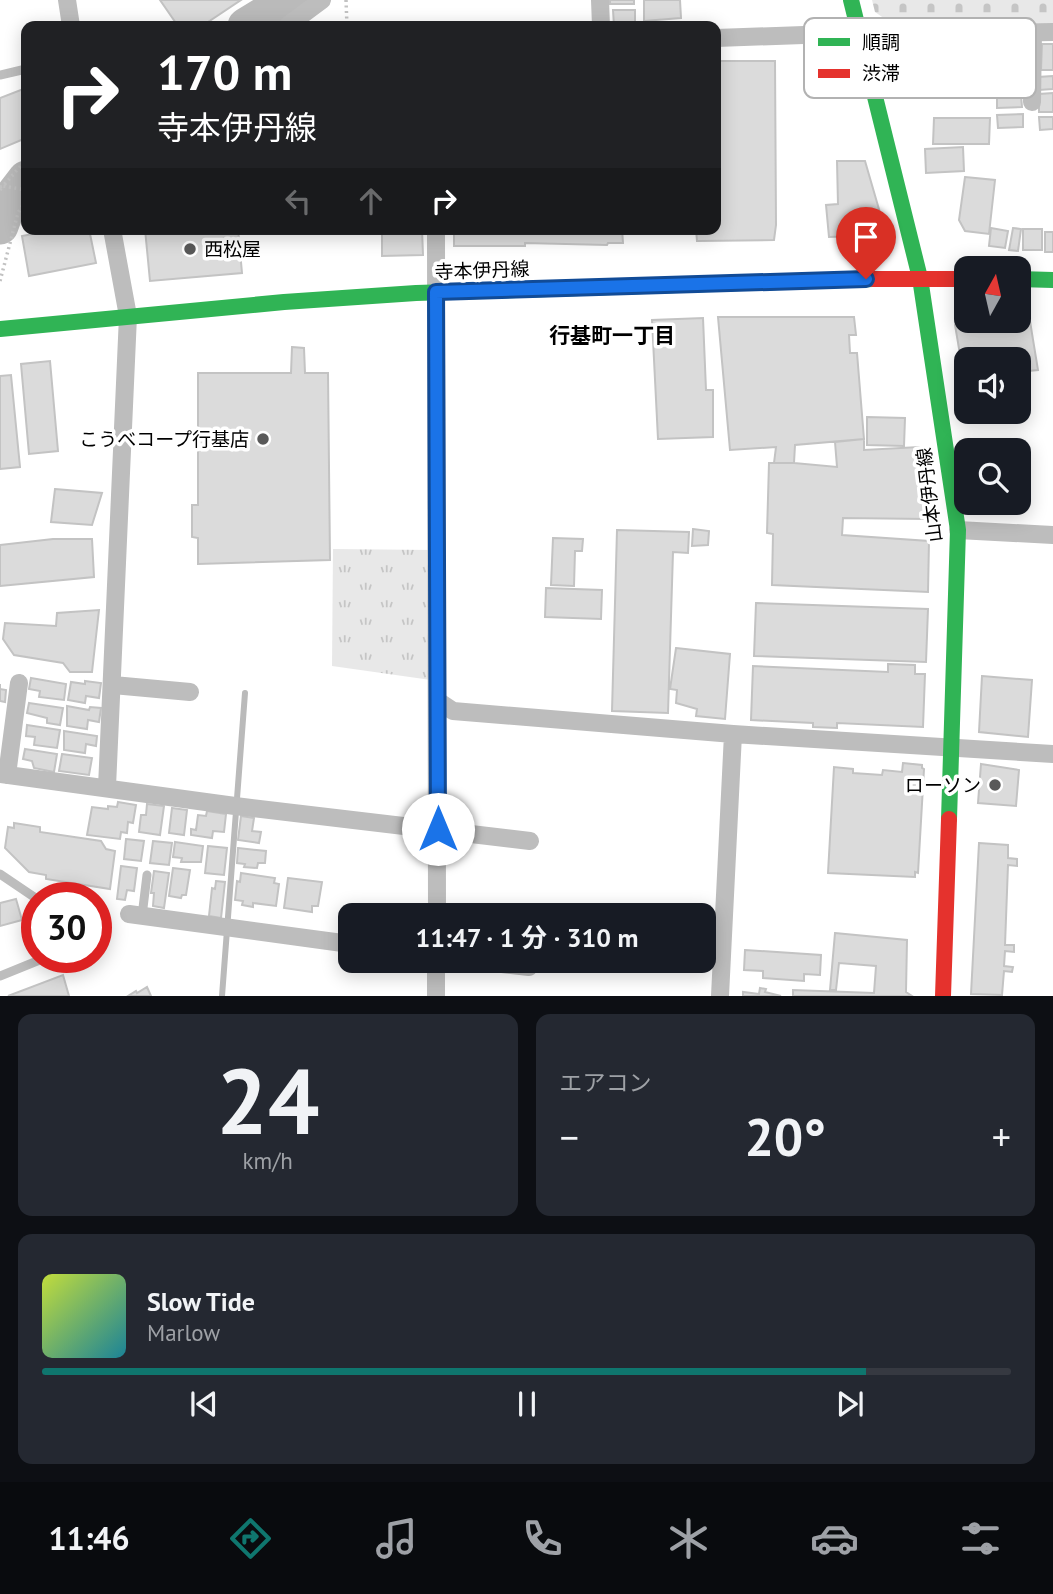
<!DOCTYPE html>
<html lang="ja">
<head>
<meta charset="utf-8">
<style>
	body { margin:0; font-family:"PT Sans","Noto Sans JP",sans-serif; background:#242831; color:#f1f3f6; height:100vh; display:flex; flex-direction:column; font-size:26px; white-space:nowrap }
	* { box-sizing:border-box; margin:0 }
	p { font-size:23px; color:#9ea1a6 }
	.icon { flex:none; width:38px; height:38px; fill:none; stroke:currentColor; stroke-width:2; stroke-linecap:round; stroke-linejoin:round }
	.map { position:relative; height:996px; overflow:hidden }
	.side { display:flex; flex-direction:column; gap:18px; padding:18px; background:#0d0f14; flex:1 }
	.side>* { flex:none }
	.guide { position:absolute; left:21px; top:21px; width:700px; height:214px; border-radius:14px; box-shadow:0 4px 18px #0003; background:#202124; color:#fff; overflow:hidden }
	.needle { width:46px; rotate:8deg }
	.fabs { position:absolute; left:954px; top:256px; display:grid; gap:14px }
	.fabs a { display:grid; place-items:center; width:77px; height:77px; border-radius:14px; background:#171b24; box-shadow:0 4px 18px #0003; font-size:35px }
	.speed { position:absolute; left:21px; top:882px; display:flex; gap:14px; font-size:35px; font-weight:700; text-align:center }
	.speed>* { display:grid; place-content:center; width:91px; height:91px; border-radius:50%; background:#171b24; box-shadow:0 4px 18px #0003; line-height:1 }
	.speed .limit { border:10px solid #d22; background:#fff; color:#111 }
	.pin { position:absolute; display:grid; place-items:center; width:60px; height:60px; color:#fff; margin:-72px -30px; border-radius:50% 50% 50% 0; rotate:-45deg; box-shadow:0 0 7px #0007 }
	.pin .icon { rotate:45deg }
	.me { position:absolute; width:77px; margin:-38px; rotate:0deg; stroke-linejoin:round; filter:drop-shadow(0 0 5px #0008) }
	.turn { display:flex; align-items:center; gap:24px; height:147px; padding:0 21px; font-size:32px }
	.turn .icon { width:91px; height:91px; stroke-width:2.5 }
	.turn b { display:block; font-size:49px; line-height:60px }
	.lanes { display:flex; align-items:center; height:66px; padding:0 21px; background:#0003; justify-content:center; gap:35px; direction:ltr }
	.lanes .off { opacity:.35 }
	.big { font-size:52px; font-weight:700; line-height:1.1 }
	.side .tile { flex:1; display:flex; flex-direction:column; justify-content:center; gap:10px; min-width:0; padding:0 24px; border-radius:14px; background:#242831 }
	.side .dial { align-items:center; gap:0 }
	.dial b { font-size:91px; line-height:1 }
	.song { display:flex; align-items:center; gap:21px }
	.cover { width:84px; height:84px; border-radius:10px; background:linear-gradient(135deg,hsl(70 70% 55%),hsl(190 70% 35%)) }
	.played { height:7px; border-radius:4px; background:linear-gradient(90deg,#0f766e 85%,#363941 85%) }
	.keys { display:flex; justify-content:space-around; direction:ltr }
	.heat { display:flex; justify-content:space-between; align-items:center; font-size:38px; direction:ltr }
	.side .tiles { flex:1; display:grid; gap:18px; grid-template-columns:1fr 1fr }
	.tile:last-child { grid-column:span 2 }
	.trip { position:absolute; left:338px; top:903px; width:378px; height:70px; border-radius:14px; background:#171b24; box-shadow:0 4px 18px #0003; font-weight:700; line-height:70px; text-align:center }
	.tab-bar { display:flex; height:112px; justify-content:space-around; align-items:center; background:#090b0e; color:#9ea1a6 }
	.tab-bar .icon { width:49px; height:49px }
	.tab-bar .on { color:#0f766e }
	.tab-bar b { font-size:32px; color:#f1f3f6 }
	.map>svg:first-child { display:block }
</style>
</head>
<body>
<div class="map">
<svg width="1053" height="996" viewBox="0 0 1053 996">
	<defs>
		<pattern id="cemetery-stones" width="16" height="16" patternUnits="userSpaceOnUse" patternTransform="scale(1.75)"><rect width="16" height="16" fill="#e8e8e8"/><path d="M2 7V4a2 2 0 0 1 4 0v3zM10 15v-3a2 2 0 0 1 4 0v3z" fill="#c5c5c5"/></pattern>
		<pattern id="park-tufts" width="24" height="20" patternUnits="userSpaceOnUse" patternTransform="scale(1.75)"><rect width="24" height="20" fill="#e8e8e8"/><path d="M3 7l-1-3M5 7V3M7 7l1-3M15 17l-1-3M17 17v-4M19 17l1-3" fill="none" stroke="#c5c5c5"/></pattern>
	</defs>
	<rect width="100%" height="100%" fill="#fff"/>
	<path fill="url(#cemetery-stones)" d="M872 0H1053V24L898 28 875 12Z"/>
	<path fill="url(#park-tufts)" d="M333 549 433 550 431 680 332 666Z"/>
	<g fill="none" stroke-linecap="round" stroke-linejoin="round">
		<path stroke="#bababa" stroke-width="6" d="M222 996 245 693"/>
		<path stroke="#bababa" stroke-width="37" d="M246 26 289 0
			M0 226 9 201 26 179"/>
	</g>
	<path fill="#dbdbdb" stroke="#c3c3c3" stroke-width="2" d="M160 0H241L202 26H178Z
		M610 0H634V4H610Z
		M644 0H680L681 18 644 21Z
		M613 10H635V26H614Z
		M1042 44H1053V70H1041Z
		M716 61H775L776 225 774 240 697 241 696 229H716Z
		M1053 76V89L1039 90 1038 77Z
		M26 88V138L0 149V98Z
		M1053 93V112H1039V94Z
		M1021 95 1022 107 997 108V96Z
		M1023 114V127L998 128 997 115Z
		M1039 117H1053V129L1040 130Z
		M934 118H990L989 144H933Z
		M963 147 964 171 926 173 925 149Z
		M837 161H865L885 230 872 245H859L858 236 829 237 826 205 838 204Z
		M965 177 995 180 989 234 965 231 959 220Z
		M991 228 1008 231 1005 248 989 246Z
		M1013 228 1021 229 1018 251 1009 250Z
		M58 229H89L96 263 29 276 22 236Z
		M145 229H238L242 273 150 281Z
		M382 229H422L423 255 382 256Z
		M451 229H622L623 243H608L607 245 525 243V246H454V233H451Z
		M1023 229H1042V250H1023Z
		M1045 232H1053V252H1045Z
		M1018 315H1029L1038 370 1018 372V359H966V390L955 325 966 316V320H1018Z
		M718 317H854L856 335H849L850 353H857L864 439 795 445 794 463H774L776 447 730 450Z
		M703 318 706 390H713V437L658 439 652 320Z
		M292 347 304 348 305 373H328L330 560 198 564V538L192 537V505H198V373H291Z
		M50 361 58 451 29 454 21 364Z
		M11 375 20 467 0 469V376Z
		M867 417 905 418 904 446 867 445Z
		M864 439V450L919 447 923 464V493H926V519L843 518 842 535 929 541 928 592 772 585 773 534 767 533 769 463H794L837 467 835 442Z
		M55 489 102 493 92 525 51 522Z
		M693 529 709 531 708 545 692 546Z
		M617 530 689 532 688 553 673 552 668 713 612 711Z
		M553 538 583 539 582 551H575L574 586 551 585Z
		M53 539H92L94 577 0 586V545Z
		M546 588 602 590 601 619 545 617Z
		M756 603 928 609 926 662 754 656Z
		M99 610 92 672H70L63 663 14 655 3 639 5 623 56 626 57 613Z
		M676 648 730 654 725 719 696 716 697 709 676 703 677 690 670 689Z
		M888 664 915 665V674H925L923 727 837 723V728L813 727V723L751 720 753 666 888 672Z
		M982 676 1032 680 1028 737 979 732Z
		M31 678 66 684 64 700 39 697 40 691 29 689Z
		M85 681 101 683 99 698 86 696 85 703 68 700 71 682 85 684Z
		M0 684V689L6 690 5 702 0 701Z
		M29 703 63 708 60 725 47 723V718L27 713Z
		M67 706 89 710 90 707 101 708 99 722 88 720 87 729 67 726Z
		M27 725 60 730 57 748 34 745 35 737 26 736Z
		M64 731 97 736 96 746 86 744 85 753 64 750Z
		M25 749 57 754 54 772 34 768 32 761 23 759Z
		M62 754 92 758 89 775 59 771Z
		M903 763 922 765V768L924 769 918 873 915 872V877L828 873 834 767 853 769V773L882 775 883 770 902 772Z
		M981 764 1019 770 1016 806 978 803Z
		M118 802 136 805 133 823 128 822 127 833 121 832 120 839 87 835 92 807 108 809V806L117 807Z
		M147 804 164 806 160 835 139 832 141 815H146Z
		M172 808 187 810 184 835 169 833Z
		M207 811 226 814 224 832 213 831 212 838 191 835V829L196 830 198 815 206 816Z
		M241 816 254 818 252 831 261 832 259 843 238 840Z
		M14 823 40 827V832L101 841 106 849 115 851 110 889 46 879V875L29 872 5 848 8 827 14 828Z
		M126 839 144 841 141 861 124 859Z
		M153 841 172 843 169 865 150 863Z
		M175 842 203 846 201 862H181L182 858 173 857Z
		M979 843 1008 845V858L1017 859V866L1008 865 1005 945H1014V952L1005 951 1004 966 1013 967 1012 972 1004 971 1002 995 971 994Z
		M208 846 227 848 224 875 205 873Z
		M238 848 266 851 265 863H258L257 868 244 867 245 864 237 863Z
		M121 866 137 868 134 891 127 890 125 900 117 899Z
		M173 868 190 870 186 895H182L181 898 169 896Z
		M154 871 169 873 164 908 153 906 154 893H151Z
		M241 873 275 878 274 883 279 884 276 906 253 903V907L242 905 243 901 235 900 237 881 240 882Z
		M288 878 322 882 318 906H312V912L284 908Z
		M216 881 225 882 221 918 209 916 212 888 215 889Z
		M16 899 22 920 0 926V903Z
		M96 908 107 909 102 932 96 930Z
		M30 915H37L36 931Z
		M835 933 907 940 906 992 912 996H793V990L874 993 876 966 839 963 836 990H830Z
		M745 950 821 955 820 975 804 974V981L763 978V971L744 970Z
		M63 975 69 996H8Z
		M147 987 151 996H128L136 991 137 993Z
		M760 988 766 989 765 992 781 996H743V992L759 994Z"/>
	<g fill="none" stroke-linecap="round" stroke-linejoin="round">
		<path stroke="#c2c2c2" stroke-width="3.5" stroke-dasharray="2 3.5" stroke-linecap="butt" d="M346 0 347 26
			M0 187 3 186 26 160
			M0 190 3 186 26 190
			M0 281 18 213 26 200"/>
		<path stroke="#bdbdbd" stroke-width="9" d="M0 75 26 69
			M0 874 37 899
			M142 916 147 875
			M0 976 47 957"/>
		<path stroke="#bdbdbd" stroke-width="18" d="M67 0 71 26
			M600 0 601 26
			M287 26 322 0
			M716 38 859 33 902 35 1053 32
			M1032 102 1033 33
			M436 229 437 915
			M958 530 1053 535
			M113 685 190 692
			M438 701 453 711 733 734 1053 754
			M0 774 235 806 530 841
			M7 775 19 683
			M107 787 128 316 112 229
			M129 914 350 944
			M475 961 529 967
			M436 996V961
			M720 996 733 734"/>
		<path stroke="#30b455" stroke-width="16" d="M851 0 920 278 958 530 949 819
			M1018 279 1053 280
			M0 329 284 302 416 293 873 279"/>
		<path stroke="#e5322d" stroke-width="16" d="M873 279H966
			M943 996 949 819"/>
	</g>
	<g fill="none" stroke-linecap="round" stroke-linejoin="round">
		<g stroke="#114b97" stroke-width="18">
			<path id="route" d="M438 829 436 292 866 279"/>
		</g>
		<use href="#route" stroke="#1a73e8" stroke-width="12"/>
	</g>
	<g fill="#595959" stroke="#fff" stroke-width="2.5">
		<circle cx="190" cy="249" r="7"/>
		<circle cx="263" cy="439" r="7"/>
		<circle cx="995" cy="785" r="7"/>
	</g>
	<g text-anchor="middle" stroke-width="7" stroke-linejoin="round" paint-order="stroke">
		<g font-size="19" fill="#000" stroke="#fff" text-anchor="end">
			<text x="204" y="256" text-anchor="start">西松屋</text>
			<text x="249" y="446">こうべコープ行基店</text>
			<text x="981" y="792">ローソン</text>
		</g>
		<g font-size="19" fill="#000" stroke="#fff">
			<text transform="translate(482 270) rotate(-2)" y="7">寺本伊丹線</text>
			<text transform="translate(929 495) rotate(-97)" y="7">山本伊丹線</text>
		</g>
		<g font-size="21" font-weight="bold" fill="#000" stroke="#fff">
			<text x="612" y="343">行基町一丁目</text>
		</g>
	</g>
	<rect x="804" y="18" width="232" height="80" rx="10" fill="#fff" stroke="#b2b2b2" stroke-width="2"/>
	<rect x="818" y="38" width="32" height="8" fill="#30b455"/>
	<rect x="818" y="69" width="32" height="9" fill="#e5322d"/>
	<g font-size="19" fill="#000">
		<text x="862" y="49">順調</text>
		<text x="862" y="80">渋滞</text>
	</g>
</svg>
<div class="fabs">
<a><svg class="needle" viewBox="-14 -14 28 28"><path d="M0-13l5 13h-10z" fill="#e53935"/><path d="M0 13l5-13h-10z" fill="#9ea1a6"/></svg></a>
<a><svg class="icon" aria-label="sound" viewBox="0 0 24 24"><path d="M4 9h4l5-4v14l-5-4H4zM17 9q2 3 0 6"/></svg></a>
<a><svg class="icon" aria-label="search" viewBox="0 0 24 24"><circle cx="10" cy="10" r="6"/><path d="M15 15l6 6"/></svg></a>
</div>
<div class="speed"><div class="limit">30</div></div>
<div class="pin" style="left:866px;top:279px;background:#d93025"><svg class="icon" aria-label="arrive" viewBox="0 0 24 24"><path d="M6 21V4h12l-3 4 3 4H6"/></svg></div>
<svg class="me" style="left:438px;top:829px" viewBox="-20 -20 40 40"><circle r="19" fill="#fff"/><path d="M0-13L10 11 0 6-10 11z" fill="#1a73e8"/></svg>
<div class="trip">11:47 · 1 分 · 310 m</div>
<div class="guide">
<div class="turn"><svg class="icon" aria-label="right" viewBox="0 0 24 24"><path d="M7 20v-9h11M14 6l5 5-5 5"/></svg><div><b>170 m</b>寺本伊丹線</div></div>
<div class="lanes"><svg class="icon off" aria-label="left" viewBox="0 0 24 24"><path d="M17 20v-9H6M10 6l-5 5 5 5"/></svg><svg class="icon off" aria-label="ahead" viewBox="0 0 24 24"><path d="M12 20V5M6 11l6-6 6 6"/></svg><svg class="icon" aria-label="right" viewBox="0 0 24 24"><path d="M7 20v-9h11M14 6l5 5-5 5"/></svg></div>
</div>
</div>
<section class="side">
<div class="tiles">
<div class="tile dial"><b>24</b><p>km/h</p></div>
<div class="tile"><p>エアコン</p>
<div class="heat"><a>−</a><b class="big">20°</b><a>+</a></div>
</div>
<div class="tile">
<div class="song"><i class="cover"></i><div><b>Slow Tide</b><p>Marlow</p></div></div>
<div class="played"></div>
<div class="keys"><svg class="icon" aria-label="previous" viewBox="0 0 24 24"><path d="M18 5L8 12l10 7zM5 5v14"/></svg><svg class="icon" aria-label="pause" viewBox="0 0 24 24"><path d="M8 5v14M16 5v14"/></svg><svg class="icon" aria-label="next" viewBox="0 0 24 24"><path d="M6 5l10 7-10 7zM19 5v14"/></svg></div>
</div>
</div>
</section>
<nav class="tab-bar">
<b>11:46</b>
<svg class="icon on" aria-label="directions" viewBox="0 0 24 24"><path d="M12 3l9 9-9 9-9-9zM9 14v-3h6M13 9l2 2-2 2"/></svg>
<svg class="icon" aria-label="music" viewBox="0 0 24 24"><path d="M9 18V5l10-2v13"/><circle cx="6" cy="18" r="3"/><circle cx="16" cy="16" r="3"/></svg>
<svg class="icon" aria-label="phone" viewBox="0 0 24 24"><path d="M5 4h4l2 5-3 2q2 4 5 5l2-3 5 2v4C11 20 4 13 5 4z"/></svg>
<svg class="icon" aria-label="climate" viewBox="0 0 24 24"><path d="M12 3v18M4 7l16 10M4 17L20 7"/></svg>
<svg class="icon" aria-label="car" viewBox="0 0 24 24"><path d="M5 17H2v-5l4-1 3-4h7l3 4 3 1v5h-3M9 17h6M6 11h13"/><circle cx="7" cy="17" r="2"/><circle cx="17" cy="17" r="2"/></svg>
<svg class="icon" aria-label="filters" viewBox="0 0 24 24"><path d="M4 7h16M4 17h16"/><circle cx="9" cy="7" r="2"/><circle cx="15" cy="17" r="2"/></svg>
</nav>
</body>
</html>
